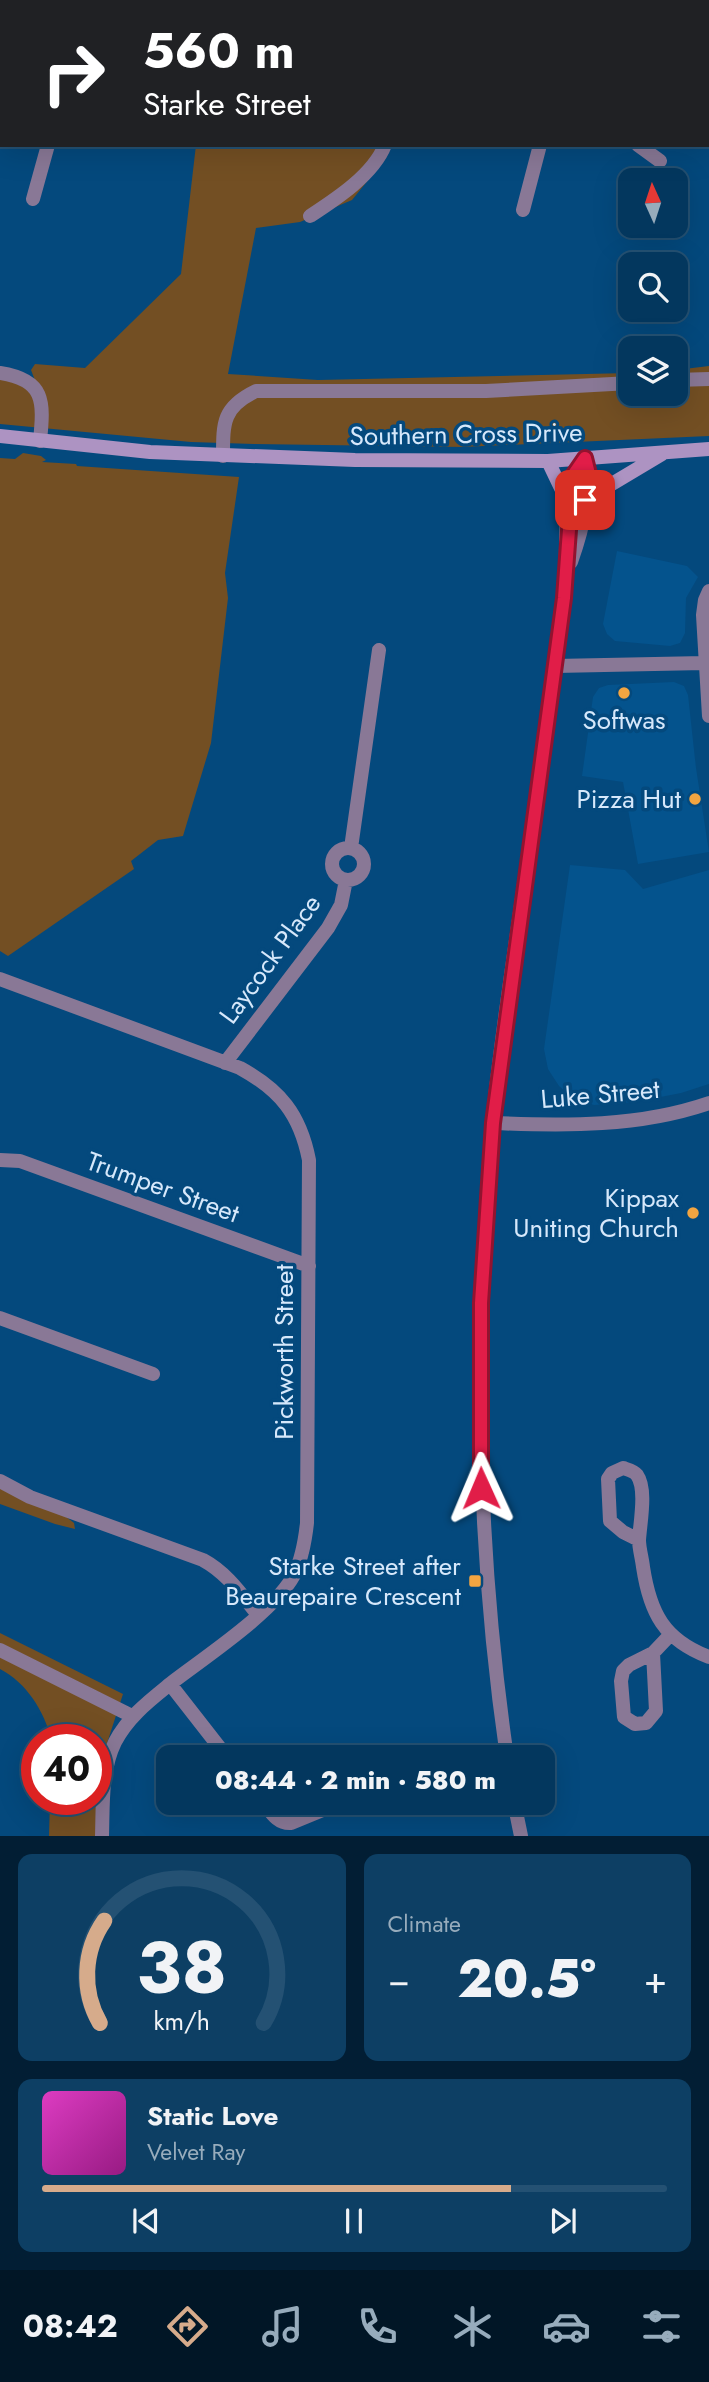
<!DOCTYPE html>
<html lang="en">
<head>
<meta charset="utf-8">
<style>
	body { margin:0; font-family:Jost,sans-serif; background:#0d3f64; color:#f1f3f6; height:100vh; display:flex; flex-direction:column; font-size:26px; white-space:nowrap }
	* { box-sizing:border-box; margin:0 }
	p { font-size:23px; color:#97acbc }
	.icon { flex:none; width:38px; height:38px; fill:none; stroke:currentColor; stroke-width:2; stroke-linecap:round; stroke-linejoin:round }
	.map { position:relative; height:1836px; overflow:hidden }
	.panel { display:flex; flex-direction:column; gap:18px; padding:18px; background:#021e34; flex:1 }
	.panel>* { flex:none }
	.top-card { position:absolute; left:0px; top:0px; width:710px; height:147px; box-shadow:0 7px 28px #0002,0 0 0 2px #245173; background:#202124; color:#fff; overflow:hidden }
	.needle { width:46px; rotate:357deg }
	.buttons { position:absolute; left:618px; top:168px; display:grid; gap:14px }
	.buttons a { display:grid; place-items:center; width:70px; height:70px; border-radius:14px; background:#03375e; box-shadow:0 7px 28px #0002,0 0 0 2px #245173; font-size:35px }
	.speed { position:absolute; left:21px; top:1724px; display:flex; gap:14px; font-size:35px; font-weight:700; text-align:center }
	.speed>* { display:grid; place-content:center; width:91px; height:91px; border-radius:50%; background:#03375e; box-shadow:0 7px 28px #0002,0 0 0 2px #245173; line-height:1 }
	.speed .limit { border:10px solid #d22; background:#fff; color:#111 }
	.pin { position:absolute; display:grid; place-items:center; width:60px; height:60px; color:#fff; margin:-30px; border-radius:14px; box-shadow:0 4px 10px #0006 }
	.me { position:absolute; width:77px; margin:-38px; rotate:359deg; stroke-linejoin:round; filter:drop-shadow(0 0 5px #0008) }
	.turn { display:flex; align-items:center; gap:24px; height:147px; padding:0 28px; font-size:32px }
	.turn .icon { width:91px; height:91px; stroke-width:2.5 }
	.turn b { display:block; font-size:49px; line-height:60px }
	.big { font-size:52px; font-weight:800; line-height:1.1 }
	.panel .tile { flex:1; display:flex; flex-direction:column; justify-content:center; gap:10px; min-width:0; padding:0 24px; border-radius:14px; background:#0d3f64 }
	.panel .dial { align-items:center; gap:0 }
	.dial svg { height:182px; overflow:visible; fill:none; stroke:#245173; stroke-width:7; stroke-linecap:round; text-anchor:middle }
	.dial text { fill:#f1f3f6; stroke:none }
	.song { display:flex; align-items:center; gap:21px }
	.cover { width:84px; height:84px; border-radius:10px; background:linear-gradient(135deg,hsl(310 70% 55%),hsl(310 70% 35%)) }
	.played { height:7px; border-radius:4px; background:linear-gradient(90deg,#d6ab8b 75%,#245173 75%) }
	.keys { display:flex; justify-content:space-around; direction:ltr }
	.heat { display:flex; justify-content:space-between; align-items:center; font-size:38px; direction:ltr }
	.panel .tiles { flex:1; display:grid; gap:18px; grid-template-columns:1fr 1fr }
	.tile:last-child { grid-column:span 2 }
	.trip { position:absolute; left:156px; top:1745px; width:399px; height:70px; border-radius:14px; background:#03375e; box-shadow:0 7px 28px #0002,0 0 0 2px #245173; font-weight:800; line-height:70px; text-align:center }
	.dock { display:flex; height:112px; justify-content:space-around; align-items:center; background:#011626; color:#97acbc }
	.dock .icon { width:49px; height:49px }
	.dock .current { color:#d6ab8b }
	.dock b { font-size:32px; color:#f1f3f6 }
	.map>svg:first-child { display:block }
</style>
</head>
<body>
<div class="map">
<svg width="709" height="1836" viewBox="0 0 709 1836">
	<rect width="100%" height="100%" fill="#04497d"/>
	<path fill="#04538d" d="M617 551 687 566 698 577 686 598 685 633 680 643 670 646 615 641 607 634 603 624Z
		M674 682 684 686 688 695 696 768 709 852 638 864 623 782 582 776 593 697 599 688 608 685Z
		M570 865 625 870 643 889 709 870V1084L681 1093 635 1102 594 1105 573 1098 559 1086 548 1069 544 1049Z"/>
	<path fill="#734f23" d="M196 145H390L386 158 352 200 300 222 256 228 228 374 318 380 630 373V394H676V370L709 366V436L462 447 254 444 191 442 0 424V373L41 396 31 370 35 364 85 368 181 274Z
		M23 453 41 456 46 460 42 462 76 464 77 466 239 477 225 573 228 598 211 743 183 836 158 840 131 861 134 869 8 956 0 951V458L15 459Z
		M0 1486 60 1512 74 1523 75 1529 55 1524 0 1504Z
		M0 1633 123 1694 97 1774 96 1836H49L50 1799H96V1740L51 1739C45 1712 26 1682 0 1669Z"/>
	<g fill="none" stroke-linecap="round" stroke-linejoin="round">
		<path stroke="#897896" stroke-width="14" d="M112 0 116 2
			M619 0V2
			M89 2 90 0
			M638 145 660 161
			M33 199 48 145
			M523 210 540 145
			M310 216C336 199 373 175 385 145
			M0 373C45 380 44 401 40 441
			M676 380 709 379
			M223 456C223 422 223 407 256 391H486L630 383
			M709 591 705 600 703 615 709 716
			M555 666 704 663
			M351 848 379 650
			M332 864a16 16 0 1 1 32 0a16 16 0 1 1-32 0Z
			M0 979 240 1068C280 1090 300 1114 309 1160L307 1523C305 1541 302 1559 294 1575 274 1612 205 1657 170 1684 149 1701 128 1717 115 1742 101 1771 103 1804 102 1836
			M225 1063 328 928 341 905 346 880
			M493 1123C566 1126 639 1127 709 1103
			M0 1160 20 1161 309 1266
			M0 1318 153 1374
			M0 1481 30 1497 203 1560C227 1573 241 1594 258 1615
			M639 1540 623 1532 610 1521 608 1479 612 1473 623 1468C629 1470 634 1471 637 1475 647 1489 640 1523 639 1540 639 1548 642 1558 643 1567 650 1613 664 1640 709 1657
			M0 1650 132 1716
			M653 1653 656 1711 646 1723 635 1724 624 1717 621 1681 623 1671 629 1665 653 1653 671 1634
			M170 1684 227 1757
			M263 1802C271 1812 277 1824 291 1823L342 1802"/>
		<path stroke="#897896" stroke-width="14" d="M571 562C582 531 593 490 585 458
			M507 1757C476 1543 474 1341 492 1126 499 1054 510 983 520 912 536 800 552 688 566 575 566 537 563 490 585 458
			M514 1802 521 1836"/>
		<path stroke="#ad93c2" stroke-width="14" d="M0 436 150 452 355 460 548 461 709 449
			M548 461 569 505
			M585 500 662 454"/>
	</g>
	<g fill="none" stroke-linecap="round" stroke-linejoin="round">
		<g stroke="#92132f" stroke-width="18">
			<path id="route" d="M481 1488V1303L493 1123 564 598 572 489 574 474 585 458 589 474 585 500"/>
		</g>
		<use href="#route" stroke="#e11d48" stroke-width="12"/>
	</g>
	<g fill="#f2a541" stroke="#04497d" stroke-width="2.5">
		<circle cx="624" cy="693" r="7"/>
		<circle cx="695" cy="799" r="7"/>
		<circle cx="693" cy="1213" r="7"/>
		<rect x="468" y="1574" width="14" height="14" rx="3.5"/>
	</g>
	<g text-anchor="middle" stroke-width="7" stroke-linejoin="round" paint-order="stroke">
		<g font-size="26" fill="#d6e8fb" stroke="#04497d">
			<text transform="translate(466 434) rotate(-1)" y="9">Southern Cross Drive</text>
			<text transform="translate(270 959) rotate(-54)" y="9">Laycock Place</text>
			<text transform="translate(600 1094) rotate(-5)" y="9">Luke Street</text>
			<text transform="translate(163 1187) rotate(20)" y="9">Trumper Street</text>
			<text transform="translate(284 1352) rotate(-90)" y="9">Pickworth Street</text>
		</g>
		<g font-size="26" fill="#d6e8fb" stroke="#04497d" text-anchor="end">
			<text x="624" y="729" text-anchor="middle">Softwas</text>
			<text x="681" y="808">Pizza Hut</text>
			<text x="679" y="1207">Kippax<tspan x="679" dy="30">Uniting Church</tspan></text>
			<text x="461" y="1575">Starke Street after<tspan x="461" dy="30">Beaurepaire Crescent</tspan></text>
		</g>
	</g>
</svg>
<div class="buttons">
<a><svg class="needle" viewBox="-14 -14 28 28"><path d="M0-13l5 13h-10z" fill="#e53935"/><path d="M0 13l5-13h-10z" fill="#97acbc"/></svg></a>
<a><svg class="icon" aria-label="search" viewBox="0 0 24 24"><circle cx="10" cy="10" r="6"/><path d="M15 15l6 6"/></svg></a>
<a><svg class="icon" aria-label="layers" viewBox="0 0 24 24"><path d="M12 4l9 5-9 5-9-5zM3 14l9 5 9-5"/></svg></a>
</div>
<div class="speed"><div class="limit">40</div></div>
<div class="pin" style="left:585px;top:500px;background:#d93025"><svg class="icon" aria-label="arrive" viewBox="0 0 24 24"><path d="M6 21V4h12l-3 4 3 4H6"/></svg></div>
<svg class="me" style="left:481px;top:1488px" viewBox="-20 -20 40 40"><path d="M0-17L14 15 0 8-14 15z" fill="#e11d48" stroke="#fff" stroke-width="4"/></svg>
<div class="trip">08:44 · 2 min · 580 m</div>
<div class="top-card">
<div class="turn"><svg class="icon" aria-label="right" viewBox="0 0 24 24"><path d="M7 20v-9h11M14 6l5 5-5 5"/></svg><div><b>560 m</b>Starke Street</div></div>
</div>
</div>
<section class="panel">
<div class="tiles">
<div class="tile dial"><svg viewBox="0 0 100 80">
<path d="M14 69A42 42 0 1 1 86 69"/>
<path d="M14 69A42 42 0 0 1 16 24" stroke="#d6ab8b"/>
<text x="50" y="56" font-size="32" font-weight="700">38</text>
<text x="50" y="72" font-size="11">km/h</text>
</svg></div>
<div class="tile"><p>Climate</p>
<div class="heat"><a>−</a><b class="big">20.5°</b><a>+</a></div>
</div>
<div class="tile">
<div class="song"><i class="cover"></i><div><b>Static Love</b><p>Velvet Ray</p></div></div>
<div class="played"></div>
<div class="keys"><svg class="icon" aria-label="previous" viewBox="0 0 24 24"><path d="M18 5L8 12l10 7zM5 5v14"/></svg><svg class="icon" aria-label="pause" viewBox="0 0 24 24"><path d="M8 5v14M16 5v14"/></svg><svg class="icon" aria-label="next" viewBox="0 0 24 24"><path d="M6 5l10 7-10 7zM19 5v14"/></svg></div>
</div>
</div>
</section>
<nav class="dock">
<b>08:42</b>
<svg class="icon current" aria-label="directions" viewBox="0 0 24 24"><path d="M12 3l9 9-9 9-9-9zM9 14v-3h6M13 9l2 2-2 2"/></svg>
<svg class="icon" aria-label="music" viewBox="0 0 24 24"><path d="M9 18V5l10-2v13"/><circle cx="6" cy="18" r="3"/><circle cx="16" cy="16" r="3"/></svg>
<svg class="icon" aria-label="phone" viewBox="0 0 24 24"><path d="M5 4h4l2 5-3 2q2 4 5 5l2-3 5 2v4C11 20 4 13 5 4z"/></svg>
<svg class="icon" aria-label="climate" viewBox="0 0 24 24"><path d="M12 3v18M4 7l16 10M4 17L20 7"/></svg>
<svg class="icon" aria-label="car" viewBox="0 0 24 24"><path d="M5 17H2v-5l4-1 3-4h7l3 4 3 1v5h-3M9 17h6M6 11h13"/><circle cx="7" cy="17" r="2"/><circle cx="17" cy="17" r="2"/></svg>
<svg class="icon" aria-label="filters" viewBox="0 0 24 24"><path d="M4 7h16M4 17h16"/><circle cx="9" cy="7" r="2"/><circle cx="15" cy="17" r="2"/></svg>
</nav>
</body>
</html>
